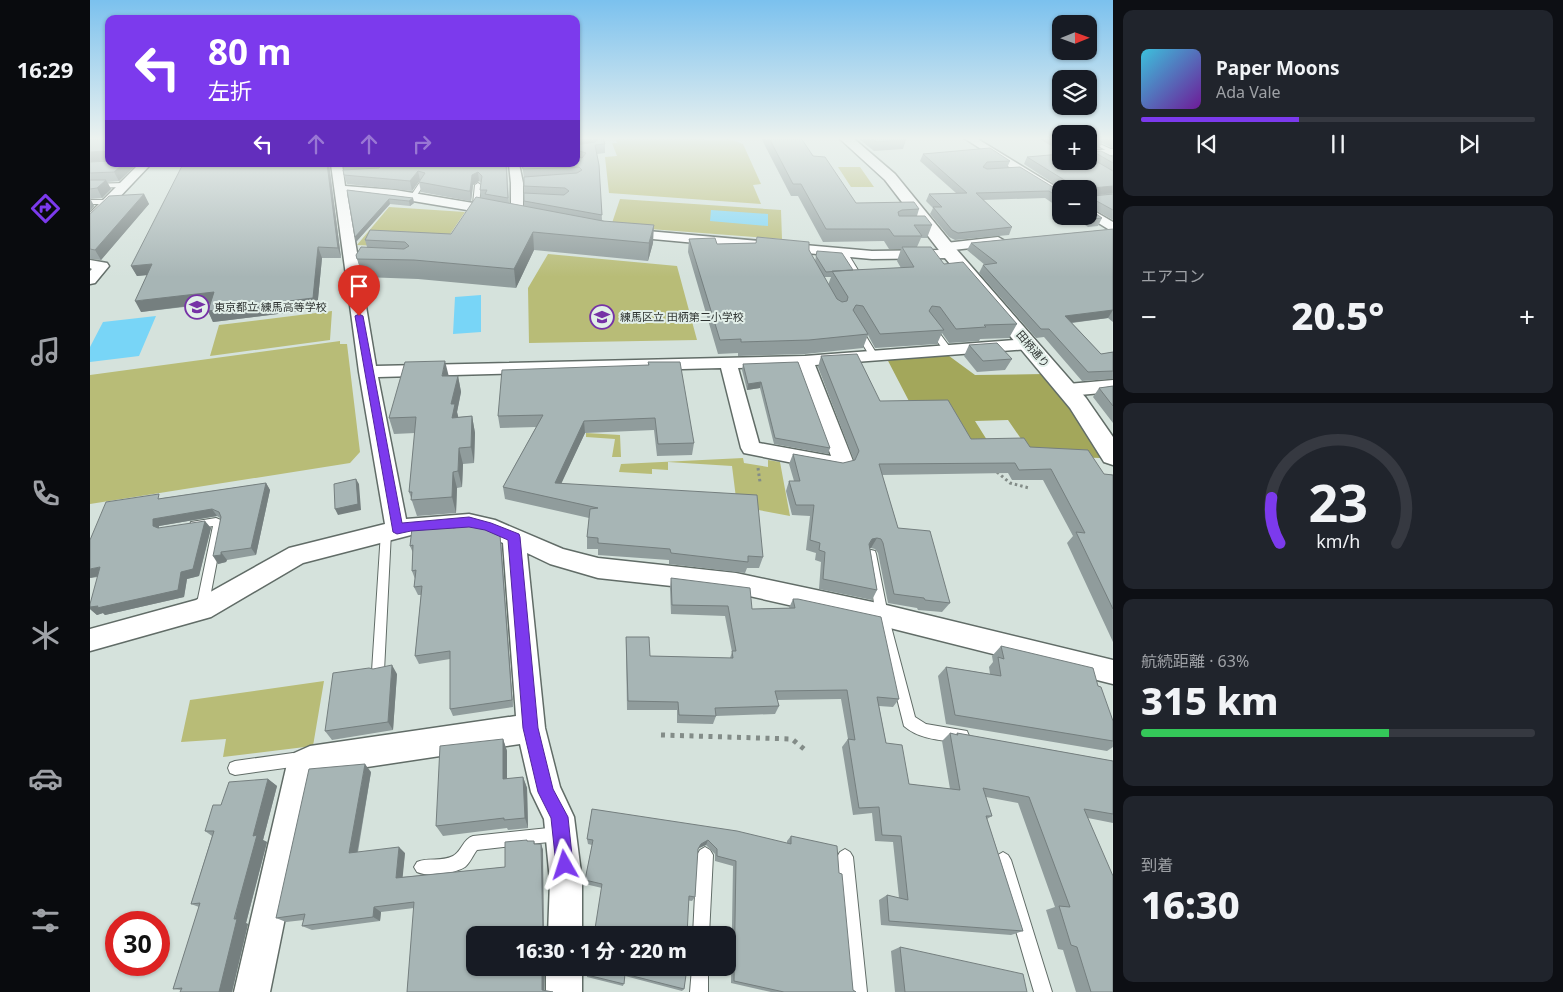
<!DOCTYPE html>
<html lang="ja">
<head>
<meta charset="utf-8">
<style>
	body { margin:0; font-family:"Noto Sans","Noto Sans JP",sans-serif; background:#20242c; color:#f1f3f6; height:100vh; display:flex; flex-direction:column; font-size:19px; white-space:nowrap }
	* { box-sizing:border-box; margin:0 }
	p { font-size:16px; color:#9ea1a6 }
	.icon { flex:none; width:28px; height:28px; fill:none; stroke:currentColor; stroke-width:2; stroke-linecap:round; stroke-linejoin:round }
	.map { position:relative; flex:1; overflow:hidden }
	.panel { display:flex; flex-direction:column; gap:10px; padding:10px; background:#0d0f14; width:450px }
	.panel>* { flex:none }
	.hud { position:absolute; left:15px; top:15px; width:475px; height:152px; border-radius:10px; box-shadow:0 1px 4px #0004; background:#7c3aed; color:#fff; overflow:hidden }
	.needle { width:32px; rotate:89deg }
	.tools { position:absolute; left:962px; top:15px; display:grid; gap:10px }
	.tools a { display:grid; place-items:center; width:45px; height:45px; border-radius:10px; background:#171b24; box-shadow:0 1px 4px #0004; font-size:25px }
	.speed { position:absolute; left:15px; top:911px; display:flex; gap:10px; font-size:25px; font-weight:700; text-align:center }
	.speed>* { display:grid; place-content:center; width:65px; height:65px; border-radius:50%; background:#171b24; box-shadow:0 1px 4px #0004; line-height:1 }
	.speed .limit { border:8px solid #d22; background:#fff; color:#111 }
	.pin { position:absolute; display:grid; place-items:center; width:42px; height:42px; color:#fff; margin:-51px -21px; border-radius:50% 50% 50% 0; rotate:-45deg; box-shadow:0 0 5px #0007 }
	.pin .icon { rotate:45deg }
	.me { position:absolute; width:55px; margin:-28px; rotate:354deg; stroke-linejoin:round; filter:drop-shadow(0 0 4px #0008) }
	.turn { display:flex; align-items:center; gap:18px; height:105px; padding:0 20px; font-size:22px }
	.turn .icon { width:65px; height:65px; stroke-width:2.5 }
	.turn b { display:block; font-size:35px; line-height:42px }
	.lanes { display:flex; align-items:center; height:48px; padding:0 20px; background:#0003; justify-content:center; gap:25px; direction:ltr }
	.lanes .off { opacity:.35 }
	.big { font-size:38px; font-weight:800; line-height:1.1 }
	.panel .card { flex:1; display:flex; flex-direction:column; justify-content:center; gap:8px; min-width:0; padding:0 18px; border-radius:10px; background:#20242c }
	.panel .dial { align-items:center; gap:0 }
	.dial svg { height:130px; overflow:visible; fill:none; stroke:#363941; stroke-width:7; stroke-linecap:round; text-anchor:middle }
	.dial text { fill:#f1f3f6; stroke:none }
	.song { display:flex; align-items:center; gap:15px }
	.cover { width:60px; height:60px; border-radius:8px; background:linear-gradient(135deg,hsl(190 70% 55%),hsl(280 70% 35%)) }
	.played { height:5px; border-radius:2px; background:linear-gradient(90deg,#7c3aed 40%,#363941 40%) }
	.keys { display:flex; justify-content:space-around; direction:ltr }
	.heat { display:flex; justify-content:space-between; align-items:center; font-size:28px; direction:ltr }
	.charge { height:8px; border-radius:4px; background:linear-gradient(90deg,#34c759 63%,#363941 0) }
	.trip { position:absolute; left:376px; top:926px; width:270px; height:50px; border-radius:10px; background:#171b24; box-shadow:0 1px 4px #0004; font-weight:800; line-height:50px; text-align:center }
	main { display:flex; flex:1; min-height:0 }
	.tab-bar { display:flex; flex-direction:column; width:90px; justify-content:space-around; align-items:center; background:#090b0e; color:#9ea1a6 }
	.tab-bar .icon { width:35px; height:35px }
	.tab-bar .current { color:#7c3aed }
	.tab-bar b { font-size:22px; color:#f1f3f6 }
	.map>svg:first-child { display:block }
</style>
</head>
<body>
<main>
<nav class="tab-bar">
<b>16:29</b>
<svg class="icon current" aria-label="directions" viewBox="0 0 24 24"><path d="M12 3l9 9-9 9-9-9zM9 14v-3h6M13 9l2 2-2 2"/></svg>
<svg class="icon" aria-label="music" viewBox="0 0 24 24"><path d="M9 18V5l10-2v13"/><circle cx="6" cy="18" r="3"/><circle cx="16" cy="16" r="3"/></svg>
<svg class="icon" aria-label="phone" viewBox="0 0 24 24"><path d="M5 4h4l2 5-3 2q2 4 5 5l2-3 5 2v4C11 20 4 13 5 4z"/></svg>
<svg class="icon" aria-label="climate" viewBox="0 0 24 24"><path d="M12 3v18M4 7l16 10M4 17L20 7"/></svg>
<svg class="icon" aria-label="car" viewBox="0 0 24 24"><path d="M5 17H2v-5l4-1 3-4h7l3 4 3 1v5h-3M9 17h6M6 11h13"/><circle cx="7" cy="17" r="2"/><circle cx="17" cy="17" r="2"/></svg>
<svg class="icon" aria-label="filters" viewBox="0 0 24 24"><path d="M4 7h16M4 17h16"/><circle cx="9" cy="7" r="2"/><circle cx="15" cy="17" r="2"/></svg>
</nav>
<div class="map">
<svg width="1023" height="992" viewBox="0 0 1023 992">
	<rect width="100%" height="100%" fill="#d5e2dc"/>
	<path fill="#b8bc77" d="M525 138H613L615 140 639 139 653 144 671 184 663 185 671 204 519 193 515 157 527 156 522 143H527Z
		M748 167H770L784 187H761Z
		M530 199 691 210 692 239 521 226Z
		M299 207 375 212 350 249 267 245Z
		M458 254 587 266 607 340 439 343 438 288Z
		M242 311 240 340 120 356 129 325Z
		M250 341V344H257L270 452 260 463 0 504V375Z
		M496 433 530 435 531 457H522L525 439 496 437Z
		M653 458 654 463 678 467V460L690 462 700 516 647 506 642 466 578 462V470L562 469V474L529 472 531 464Z
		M234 681 223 746 133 757 136 739 91 742 100 700Z"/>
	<path fill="#a3a75b" d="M855 353 885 375 954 374 986 416 1011 458 943 456 918 420 885 421 902 448H876L821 405 796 357Z"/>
	<path fill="#78d5f7" d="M621 210 678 214V226L620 221Z
		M391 295V332L363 334 365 297Z
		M66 316 49 356 0 362V347L13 322Z"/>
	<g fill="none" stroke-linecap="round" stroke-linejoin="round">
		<g stroke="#616c67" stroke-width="2">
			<path id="service" d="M999 139 1023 150V154L999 141Z
				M330 182 335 183 325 198H321L320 197Z
				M388 183 391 185 389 205 383 209 380 207 383 204 385 185Z
				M0 184 34 183 37 185 34 187 0 188Z
				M0 200H17L20 202 17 204H0Z
				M757 251 760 253V257L774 280 773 281H769L754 257V253Z
				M839 327H845L862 350 861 352H855L838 329Z
				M765 328H771L788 356 787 358H781L764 330Z
				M126 518 133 521 134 524 118 608 116 612 112 613 108 612 106 608 123 526 105 529 101 528 100 525 101 522Z
				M296 528 300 529 301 532 294 671 292 675 288 677 284 675 282 671 291 532 292 529Z
				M781 550 785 551 786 554 798 615 825 717 836 724 877 731 879 736 877 741 872 743C852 740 830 740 814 726L786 615 776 554 777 551Z
				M203 753 216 759 218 764 216 769 211 771 202 767 145 775 140 773 138 768 140 763 145 761Z
				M468 827 473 829 475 834 473 839 468 841 387 850C383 855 380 863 375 867 364 874 338 877 327 872L324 867 327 862C338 857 352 862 363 856 372 851 373 839 383 836Z
				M615 847 620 850 623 855 619 935H603L607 855 610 850Z
				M755 849 760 852 763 857 777 992H759L747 857 750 852Z
				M913 852 918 855 921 860 962 992H944L905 860 908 855Z
				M602 968H618V992H600Z"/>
		</g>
		<g stroke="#616c67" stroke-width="3">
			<path id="minor" d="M874 138H886L971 190V199L967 198Z
				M1023 149V155L999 157V151Z
				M49 164H61L5 223 0 224V213Z
				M241 164H252L255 186 305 190 407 207 413 211 407 215 305 198 257 193 286 366 715 356 939 339 945 340 947 344 945 348 939 349 725 365 763 461 760 469 748 472 654 453 651 448 631 368 288 377 316 519 379 514 405 520 473 549 508 558 646 573 792 604 1023 660V684L792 626 646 593 508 578 460 564 437 553 455 728 470 787 484 817 492 881V935H458L460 881 454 819 441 792 430 744 224 775 180 992H144L197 764 202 754 220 746 426 716 413 543 393 534 379 530 321 535 213 563 121 617 0 651V629L106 600 199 548 295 524 269 372ZM708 366 741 456 669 443 648 368Z
				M419 164H429L433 183V214L427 218 421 214V183Z
				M999 208 1023 222V232L997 216H999Z
				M535 229 782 251 851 250 849 247 856 243 908 237 915 241 908 245 863 250 868 254 861 258 782 259 530 236 528 233 530 230Z
				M0 260 17 263 19 266 5 283 0 284V271L2 269 0 268Z
				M1023 380V392L978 396 972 394 969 390 972 386 978 384Z
				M456 968H492V992H456Z"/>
		</g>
		<g stroke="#616c67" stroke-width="3">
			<path id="tertiary" d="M749 138H763L805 174 867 250 996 398 1023 437V465L1014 462 980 408 855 258 795 180Z"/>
		</g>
		<path stroke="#838c88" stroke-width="3" stroke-dasharray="2.5 3" stroke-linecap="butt" d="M668 468 670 482
			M907 472 920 483 939 488"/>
		<path stroke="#838c88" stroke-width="5" stroke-dasharray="4 5.5" stroke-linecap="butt" d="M571 735 702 739 714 749"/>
		<use href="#service" fill="#fff" fill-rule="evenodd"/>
		<use href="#minor" fill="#fff" fill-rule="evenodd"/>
		<use href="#tertiary" fill="#fff" fill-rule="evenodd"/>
	</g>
	<path fill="#909c9c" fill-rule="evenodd" d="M19 138V160L0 162Z
		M486 138H513L515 144V153L507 154 509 165 512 220 563 243 558 261 444 250 426 288 328 279 273 277 267 259 277 247 275 240 361 234 391 198 390 190 391 183 389 181 383 185 381 201H379L331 192 329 182 330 180 322 191 257 184 254 175V170L253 164H417L419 203 434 206V179L432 164H486Z
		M671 138H711L723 156 766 203 829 209 827 216 842 225 837 238H831L827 247 854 264 927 324 919 338 890 339 889 341 859 343 852 333 847 344 785 348 778 335 773 348 715 354 648 356V353L628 354 598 252 599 239 627 244 666 243 667 237 719 250 725 261 727 251 763 270 811 268 807 261 811 249H799L794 241 733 242 708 196H701ZM734 277H741L738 285Z
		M768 138H814L816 140 813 149 784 151Z
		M947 138H971V151Z
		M999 138H1023V148L1012 143 1009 148 1001 147V150L1003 152 1022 156 1023 154V194L1003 195 1023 194V220L1000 207 999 209 1012 218 1008 226 998 227 982 216H999V189H972L934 164 937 157 999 161Z
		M833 154 920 161 917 168 971 192V209L955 198 893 200 922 227 919 235 865 240 859 237 840 214 843 208 836 201 839 194 866 193 830 161Z
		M0 162 19 164H47L29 181 17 182 21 189 12 198 0 199 4 206 0 211Z
		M239 164 251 258H232L227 309 123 322 118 311 120 304 51 312 57 275 47 276 41 266Z
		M257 190 323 198 324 203 320 206 300 204 266 242Z
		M54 194 59 204 11 260 0 259V214Z
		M1023 229V322L1018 318 982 323 1011 354 1023 352V379L992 381 954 337 946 338 889 273 893 265H895L877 250 881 243Z
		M879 345 922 359 915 370 887 372 874 356Z
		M731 356 790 401 881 439 940 447 1014 474 1023 475V642L977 543 983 536 953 480H922L918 473 792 475 808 528 860 603 852 612 828 610 827 608 798 603 788 553 785 549 781 548H780L787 590 782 600 729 589 731 562 725 560 726 553 716 550 720 516 702 515 696 491 699 481H704L699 464 703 454 753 463 764 461 728 367Z
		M558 362 604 443 602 455 567 456 564 430 495 433 471 483 673 557 669 568H657L655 573 579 564V560L508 555V549H497V537L499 518 415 499 413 487 446 427 410 428 408 416 558 365Z
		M653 364 740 448 738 454 684 444 670 388 657 390 652 370Z
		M359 376H368L371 392 367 412 368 417 382 416 385 433 384 463 373 464 372 487 367 488 366 513 327 516 319 492 325 433 304 434 299 418Z
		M1023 386V423L1003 397 1009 388Z
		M176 483 180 490 166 555 137 560 136 562 128 564 130 518 127 516 69 526V528H121L109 576 97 579 94 597 15 615 13 613 7 615 0 609V604L8 577 0 578 73 498Z
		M363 524 364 527 411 544 423 707 363 716 360 709V659L329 664 325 656 331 595H328L324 587 325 579 322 571 323 553 320 546Z
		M581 578 662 609 699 608 703 599 809 699 803 707 789 706 796 743 819 784 860 789 852 741 860 733 866 735 867 733 1023 761V823L998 818 1023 992H986L973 950 968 949 956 910 965 907 928 803 896 797 902 816 897 819 933 931 921 935 791 925 789 900 797 895 809 898 803 842 785 841 782 813 763 815 752 747 758 739 751 699 687 700 689 706 685 714 626 716 623 724 587 723V710H537L536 646V637L560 656 640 658 642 652 635 616 581 614 580 588Z
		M911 646 1008 686 1023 721V747L1017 751 856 724 848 676 856 667 900 674 899 667 903 662 902 656Z
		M307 674 303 730 242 740 235 731Z
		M413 739 417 751V779L433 777 437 788 438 828 418 830 417 828 353 836 346 826Z
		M281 772 268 852 315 853 312 877 415 867 437 840V841H444L445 844H451L453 850 385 935 455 968H454L317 992 324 908 291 912 290 921 222 930 212 926 214 920 196 922 186 918Z
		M178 779 187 786 173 840 177 842 156 923 158 924 142 992H90L91 990 83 989 109 907 101 904 122 836 115 831 131 805Z
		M502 809 697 843V841L701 836 749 873 763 990 766 992H681L641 983 643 866 625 861V854L616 845 609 848 607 851 605 897 602 901 512 888 495 884V880L502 845 498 844 497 839Z
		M810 947 937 992H805L801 951Z
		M597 968 594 989 592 991 535 976 533 986 497 977V975Z"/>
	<path fill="#757f7f" d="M486 138H502V145L486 147Z
		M14 151 19 160 0 162V152Z
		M33 164H47L29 181 24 172Z
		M237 164H239L251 258 248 248Z
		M328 171 330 180 322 191 320 181Z
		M388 172 389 181 383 185 381 201 380 191 382 175Z
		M16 180 21 189 12 198 7 188Z
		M1023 186V193L999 196 1002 188Z
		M54 194 59 204 11 260 5 250Z
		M0 198 4 206 0 211Z
		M323 198 324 203 320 206 319 201Z
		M299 199 300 204 266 242 265 237Z
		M564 225 563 243 558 261 559 243Z
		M443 232 444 250 426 288 424 269Z
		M228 247 232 258 227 309 123 322 118 311Z
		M62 264 68 274 47 276 41 266Z
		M124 292 129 302 51 312 45 301Z
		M1023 310 1018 318 970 324 975 316Z
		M355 361 359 377 352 376Z
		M368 376 371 392 367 412 369 420 362 418 361 404Z
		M671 382 670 388 657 390 658 384Z
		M382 416 385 433 384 463 381 447Z
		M494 421 495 433 466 495 465 483Z
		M369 448 373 464 372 487 368 471Z
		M363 472 367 488 366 513 362 497Z
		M266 479 269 484 271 510 248 515 245 509Z
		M176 483 180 490 166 555 161 548Z
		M122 509 127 516 69 526V534L63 526V519Z
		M115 521 121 528 109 576 97 579 94 597 15 615 13 613 7 615 0 609V607L91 572Z
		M410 535 411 544 423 707 422 700Z
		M787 538 781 548 777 549 782 539Z
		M131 552 137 560 136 562 128 564 123 556Z
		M10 567 18 574 0 578V569Z
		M302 665 307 674 303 730 298 722Z
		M413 739 417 751V791L413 779Z
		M275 764 281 772 266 859 259 853Z
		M433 777 437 788 438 828 435 818Z
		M178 779 187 786 173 840 177 842 156 923 158 924 142 992H129L163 836Z
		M618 840 616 845 609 848 605 854 611 844Z
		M451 844 453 850 454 935H453Z
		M309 847 315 853 312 884 306 878Z
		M284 907 291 912 290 921 283 917Z
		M452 968H455L454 992 452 990Z"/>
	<path fill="#a7b5b5" stroke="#757f7f" d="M0 138H19V153H16L14 151 0 152Z
		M504 138H513L515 144 505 145 509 165 512 215 434 201V193L474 195 479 191 475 188 434 186V177L487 173 492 170 489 167 433 169 432 164H486V156L492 158 496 153 486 150V145L505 142 507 140Z
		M679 138H711L723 156 735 157 766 203 824 202 829 209 812 210 808 212 809 216H835L842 225H824L832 236H804L799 229H736L711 184H703Z
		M781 138H814L816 140 786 142Z
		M963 138H971V142Z
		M999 138H1005L1012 142 1001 140V150L1003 152 1011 151 1023 157V163L1004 152H999Z
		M900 148 920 161 897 162 893 167 897 169 930 167 971 192V199L959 191 886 193 922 227 868 233 862 230 843 207H852L839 194 877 193 833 154Z
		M971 154V161H999V157L1023 171V186L1002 188 1001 194 1003 196 1023 194V210L1003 199 999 209 1012 218 1003 219 998 216 999 189H976V181L937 157Z
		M19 161V164H33L24 172 0 173V162Z
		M93 164H237L248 248 228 247 223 298 118 311 124 292 45 301 62 264 41 266Z
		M292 164H416L418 198 395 194 397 190H390L392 176 388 172 382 175 380 191H378L329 182 335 173 328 171 320 181 254 175 253 170 289 168Z
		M0 180H16L7 188 0 189Z
		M257 190 323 198 319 201 299 199 265 237Z
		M54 194 5 250 0 249V214L19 196Z
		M386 197 513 221 564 225 559 243 443 232 424 269 324 260 267 259 266 255 271 247 314 249 319 246 315 242 275 240 280 230 361 234Z
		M1023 229V310L975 316 1011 354 1023 352V371L998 372 959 329H951L893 265 907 263 881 243Z
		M667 237 719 242V250L747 299 752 302 757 301 758 297 742 271 824 267 812 247H841L854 264 873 262 927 324 894 325 896 327 866 329 850 307 842 306 839 311 854 330 790 334 773 306 766 305 763 310 778 334 719 340 651 342V339L630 340 599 239 625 238 627 244 666 243Z
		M727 251 752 253 763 270 736 272 726 256Z
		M907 343 922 359 893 361 879 345Z
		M767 354 790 401 858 400 881 439 934 438 940 447 998 450 1014 474 1023 475V609L986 532 995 533 961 469 929 470 925 463 789 464 808 528 840 531 860 603 835 600 834 598 804 594 793 543 791 539 787 538 782 539 779 544 787 590 733 579 735 552 729 550 730 543 720 540 724 505H706L699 481H710L703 454 753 463 765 460 769 451 731 356Z
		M355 361 352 376H368L361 404H365L362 418 382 416 381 447 369 448 368 471 363 472 362 497 321 500 322 492H319L326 417 299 418 315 362Z
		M558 362H590L604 443 568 444 565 418 494 421 465 483 667 495 673 557 658 556V562L581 553 580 549 508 543V538L497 537 500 509 508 508 413 487 453 415 408 416 412 370 559 365Z
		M708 362 740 448 685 438 671 382 658 384 653 364Z
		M1023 386V406L1009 388Z
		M266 479 268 504 245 509 244 484Z
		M176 483 161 548 131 552V555L123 556 131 517 129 512 122 509 63 519V526L68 528 115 521 103 569 91 572 88 590 7 608 8 606 0 607V604L10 567 0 569V540L16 502 69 494 68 499Z
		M363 524V528L384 525 410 535 422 700 360 709V651L325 656 332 586 324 587 326 570 322 571 323 545 320 546 322 528Z
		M581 578 660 588 662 609 705 608 703 599H708L791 617 809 699 787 697 796 743 812 745 819 784 870 790 860 733 868 735 867 733 1023 761V814L994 809 1023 876V992H1001L987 947 981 945 969 906 980 907 939 797 893 788 902 816H896L933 931 799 921 797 895 818 900 811 836 792 835 789 807 769 808 758 739 765 740 757 690 685 691 689 706 625 708 626 716 589 715 588 702 538 701 536 637H559L560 656 643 658 642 651H646L638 606 582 605Z
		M911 646 1003 668 1008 686 1011 687 1023 721V741L865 715 856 667 911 676 908 657 914 659Z
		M302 665 298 722 235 731 243 673 279 668 283 669Z
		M413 739V779L433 777 435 818 414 820V818L346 826 350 746Z
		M275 764 259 853 309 847 306 878 415 867V842L437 840V841H444V844H451L453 935H385V968H452V990L463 992H317L324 902 284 907 283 917 212 926 215 914 186 918 219 769Z
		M178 779 163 836 167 835 144 919H147L129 992H90L92 988 83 989 110 903 101 904 124 831H115L123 805H131L139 782Z
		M502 809 647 831 701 844V836L747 846 749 873 752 874 763 990 766 992H694L644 981 646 861 627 856V849L618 840 611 844 608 849 605 897 599 896 597 935H504L512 884 495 880 503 840 497 839Z
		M810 947 933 974 937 992H815Z
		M498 968H597L594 989 535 974 534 984 497 975Z"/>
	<linearGradient id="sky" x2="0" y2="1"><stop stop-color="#7bc1ee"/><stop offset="0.5" stop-color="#ecf2ef"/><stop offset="1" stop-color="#ecf2ef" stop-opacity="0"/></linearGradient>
	<rect width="1023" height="277" fill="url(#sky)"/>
	<path fill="#7c3aed" stroke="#51269a" d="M269 314 273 316 312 523 379 517 401 523 429 534 430 537 448 728 463 789 478 817 483 865 481 871 475 874 468 871 466 865 461 818 448 792 433 728 418 540 395 530 379 527 321 531 307 534 303 532 265 316Z"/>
	<defs>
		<g id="school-ring" transform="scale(1.25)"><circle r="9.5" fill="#e2efe9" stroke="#7632a6" stroke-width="1.5"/><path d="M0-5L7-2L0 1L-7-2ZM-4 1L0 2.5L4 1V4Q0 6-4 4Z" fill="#7632a6"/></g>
	</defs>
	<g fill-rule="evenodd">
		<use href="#school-ring" x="107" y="307"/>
		<use href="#school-ring" x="512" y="317"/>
	</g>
	<g text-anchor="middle" stroke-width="4" stroke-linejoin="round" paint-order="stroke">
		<g font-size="11" fill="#2e3331" stroke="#e2efe9" text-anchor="start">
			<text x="124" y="311">東京都立 練馬高等学校</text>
			<text x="530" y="321">練馬区立 田柄第二小学校</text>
		</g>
		<g font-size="11" fill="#2e3331" stroke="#e2efe9">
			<text transform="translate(943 349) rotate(50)" y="4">田柄通り</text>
		</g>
	</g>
</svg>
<div class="tools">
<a><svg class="needle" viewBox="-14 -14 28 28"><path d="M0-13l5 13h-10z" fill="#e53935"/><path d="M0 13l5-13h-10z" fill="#9ea1a6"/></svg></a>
<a><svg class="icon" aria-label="layers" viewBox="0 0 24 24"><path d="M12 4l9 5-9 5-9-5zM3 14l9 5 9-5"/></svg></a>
<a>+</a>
<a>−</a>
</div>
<div class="speed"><div class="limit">30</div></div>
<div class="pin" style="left:269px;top:316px;background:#d93025"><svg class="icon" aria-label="arrive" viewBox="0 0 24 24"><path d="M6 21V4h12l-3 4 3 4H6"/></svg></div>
<svg class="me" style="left:475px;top:865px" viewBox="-20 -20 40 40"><path d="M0-17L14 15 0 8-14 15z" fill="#7c3aed" stroke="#fff" stroke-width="4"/></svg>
<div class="trip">16:30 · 1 分 · 220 m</div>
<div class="hud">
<div class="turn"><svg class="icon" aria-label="left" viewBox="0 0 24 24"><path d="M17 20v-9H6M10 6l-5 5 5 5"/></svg><div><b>80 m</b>左折</div></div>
<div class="lanes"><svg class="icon" aria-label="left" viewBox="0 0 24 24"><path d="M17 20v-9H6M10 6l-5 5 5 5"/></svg><svg class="icon off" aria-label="ahead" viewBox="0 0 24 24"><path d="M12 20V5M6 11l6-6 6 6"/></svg><svg class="icon off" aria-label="ahead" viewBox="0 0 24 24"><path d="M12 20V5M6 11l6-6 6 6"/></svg><svg class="icon off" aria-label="right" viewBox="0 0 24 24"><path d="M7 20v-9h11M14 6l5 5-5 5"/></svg></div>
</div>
</div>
<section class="panel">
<div class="card">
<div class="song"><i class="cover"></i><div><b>Paper Moons</b><p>Ada Vale</p></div></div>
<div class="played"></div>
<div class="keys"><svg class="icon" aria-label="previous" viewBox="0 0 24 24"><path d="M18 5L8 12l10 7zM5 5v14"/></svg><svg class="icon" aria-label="pause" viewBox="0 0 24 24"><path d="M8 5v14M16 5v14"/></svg><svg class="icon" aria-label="next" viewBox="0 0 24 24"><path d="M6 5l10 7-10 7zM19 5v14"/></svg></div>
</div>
<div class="card"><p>エアコン</p>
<div class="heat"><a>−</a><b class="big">20.5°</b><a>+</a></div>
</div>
<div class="card dial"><svg viewBox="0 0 100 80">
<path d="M14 69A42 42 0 1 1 86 69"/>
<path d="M14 69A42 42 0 0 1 9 41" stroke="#7c3aed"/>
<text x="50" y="56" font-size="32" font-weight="700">23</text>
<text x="50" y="72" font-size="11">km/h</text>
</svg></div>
<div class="card"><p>航続距離 · 63%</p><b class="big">315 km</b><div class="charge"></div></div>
<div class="card"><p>到着</p><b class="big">16:30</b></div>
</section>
</main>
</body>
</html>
